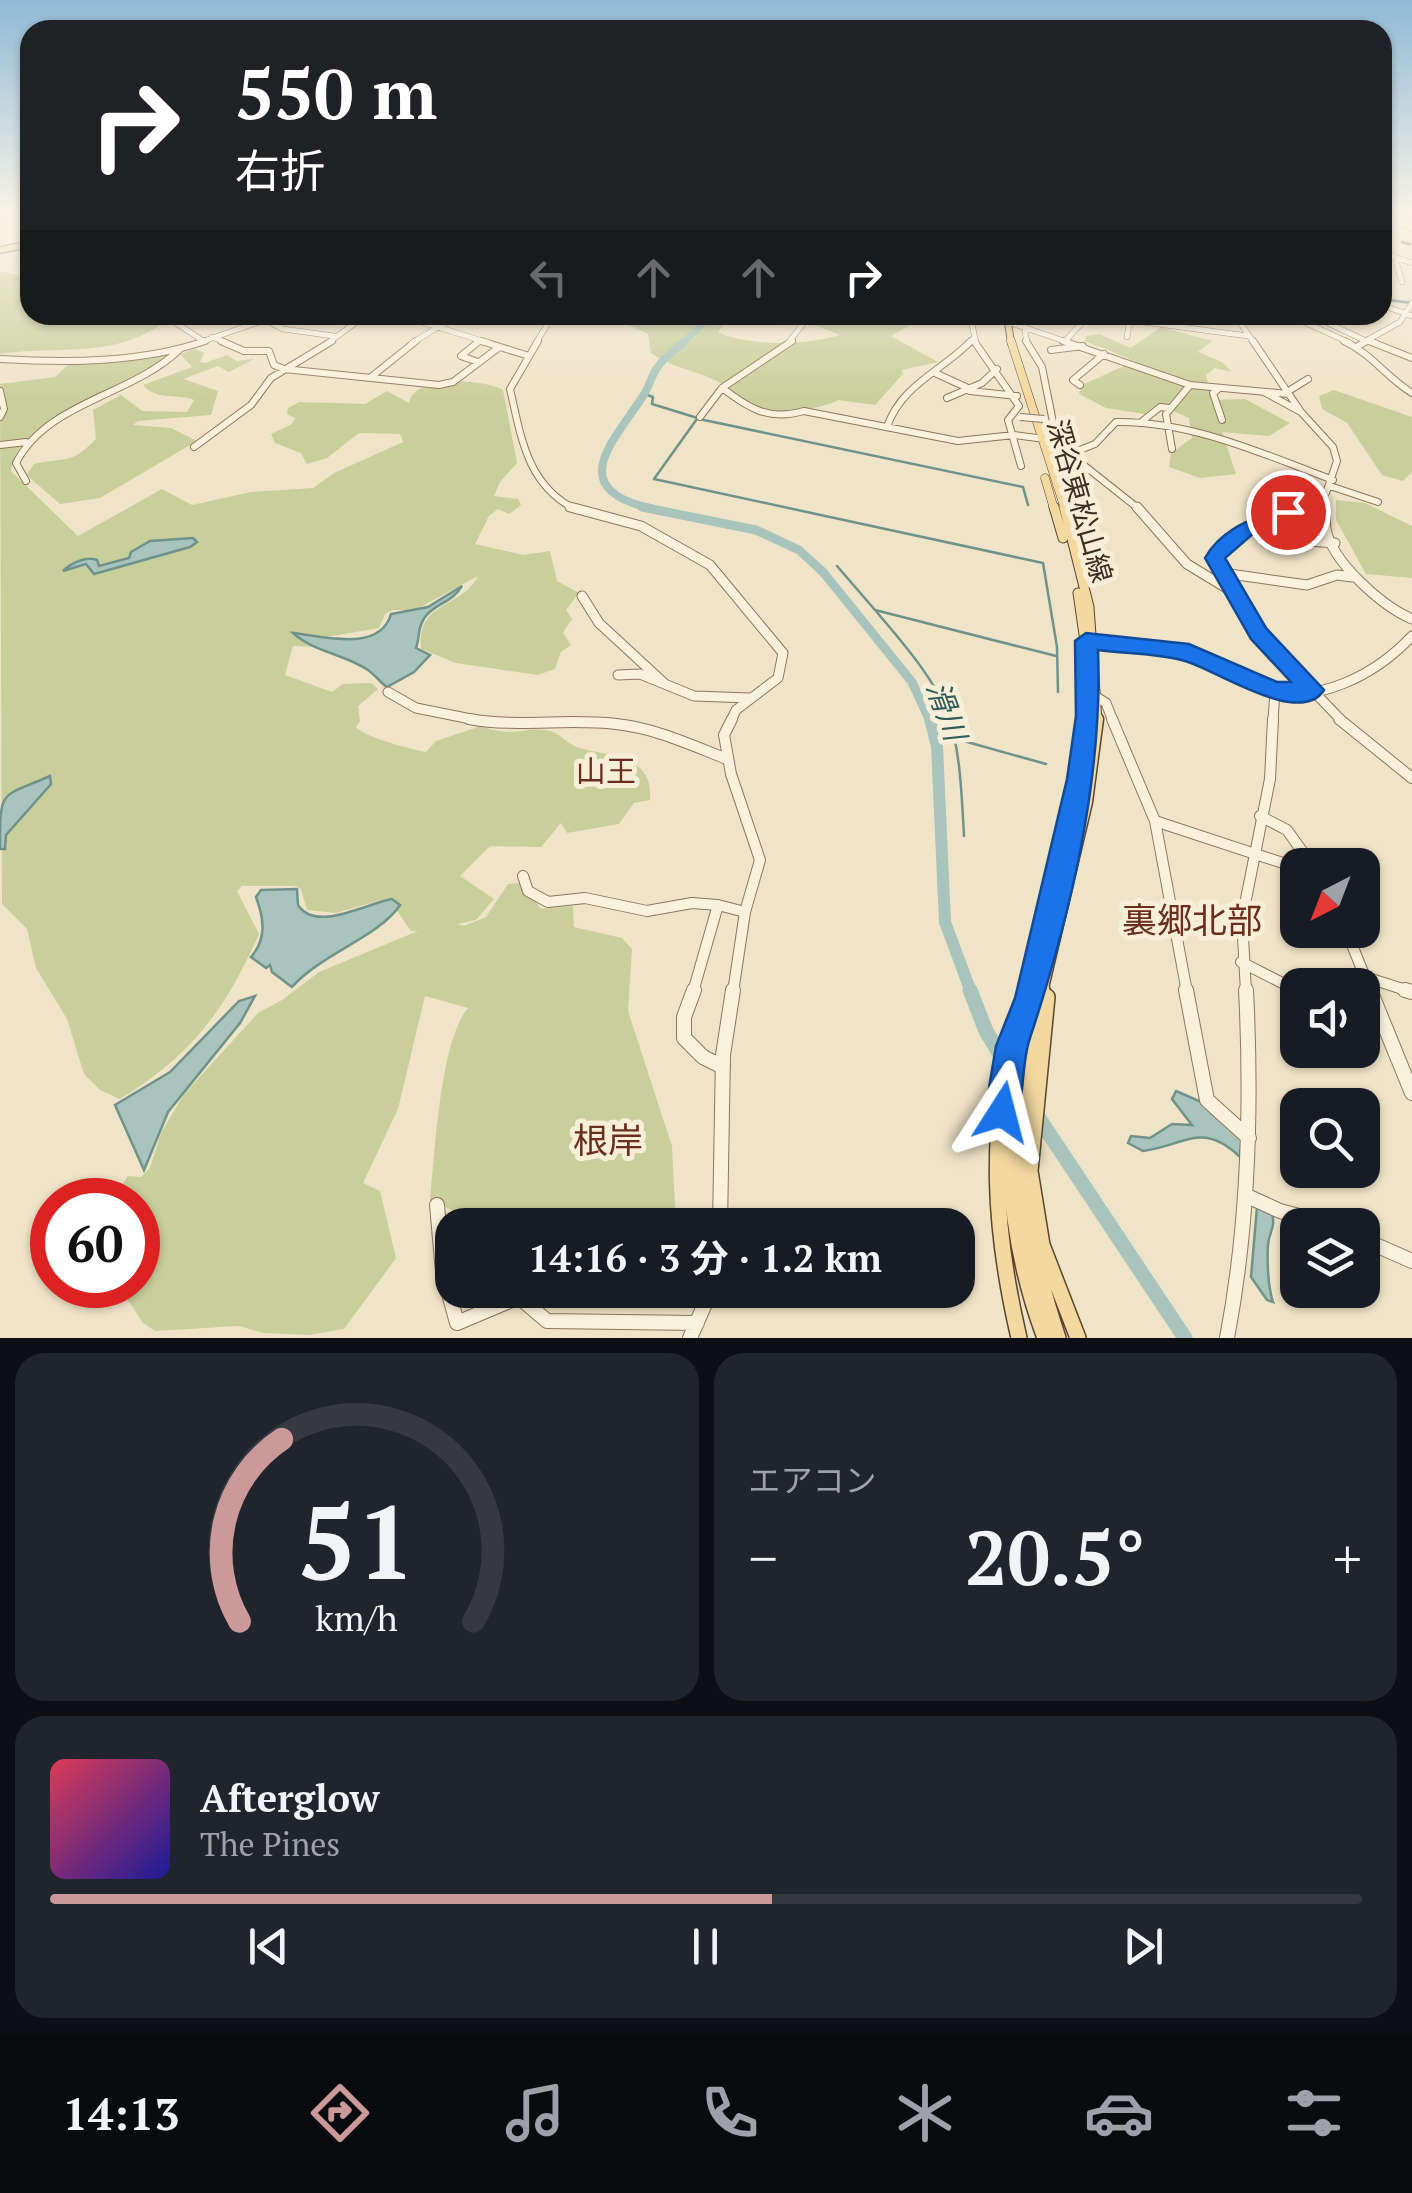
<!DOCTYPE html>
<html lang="ja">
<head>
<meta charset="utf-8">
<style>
	body { margin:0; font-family:"PT Serif","Noto Sans JP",serif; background:#20242c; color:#f1f3f6; height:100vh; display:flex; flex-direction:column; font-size:38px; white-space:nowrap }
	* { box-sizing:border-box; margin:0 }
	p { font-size:32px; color:#9ea1a6 }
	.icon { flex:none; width:55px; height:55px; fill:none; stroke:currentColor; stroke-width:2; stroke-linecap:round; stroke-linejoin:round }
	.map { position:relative; height:1338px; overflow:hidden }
	.drawer { display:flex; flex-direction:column; gap:15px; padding:15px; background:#0d0f14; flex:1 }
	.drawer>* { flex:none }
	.guide { position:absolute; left:20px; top:20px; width:1372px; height:305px; border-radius:30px; box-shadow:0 2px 8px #0004; background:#202124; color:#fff; overflow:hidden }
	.needle { width:65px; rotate:222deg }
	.controls { position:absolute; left:1280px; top:848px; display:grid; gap:20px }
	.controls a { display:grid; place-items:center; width:100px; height:100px; border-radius:20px; background:#171b24; box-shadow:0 2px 8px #0004; font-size:50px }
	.speed { position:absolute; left:30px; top:1178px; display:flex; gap:20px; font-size:50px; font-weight:700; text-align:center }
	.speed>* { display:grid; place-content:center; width:130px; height:130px; border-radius:50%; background:#171b24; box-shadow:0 2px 8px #0004; line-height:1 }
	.speed .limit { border:15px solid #d22; background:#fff; color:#111 }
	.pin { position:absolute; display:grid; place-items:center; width:85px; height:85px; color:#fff; margin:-42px; border:5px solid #fff; border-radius:50%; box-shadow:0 2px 10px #0007 }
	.me { position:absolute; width:110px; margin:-55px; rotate:9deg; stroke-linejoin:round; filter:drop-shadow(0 0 8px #0008) }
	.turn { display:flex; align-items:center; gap:35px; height:210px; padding:0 50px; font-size:45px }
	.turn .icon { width:130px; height:130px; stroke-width:2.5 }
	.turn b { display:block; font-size:70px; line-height:85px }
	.lanes { display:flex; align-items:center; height:95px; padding:0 50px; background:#0003; justify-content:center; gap:50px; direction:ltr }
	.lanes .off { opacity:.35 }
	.big { font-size:75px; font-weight:700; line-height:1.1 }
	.drawer .tile { flex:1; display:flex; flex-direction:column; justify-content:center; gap:15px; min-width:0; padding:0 35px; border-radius:30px; background:#20242c }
	.drawer .dial { align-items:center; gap:0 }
	.dial svg { height:260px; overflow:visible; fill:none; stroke:#363941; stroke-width:7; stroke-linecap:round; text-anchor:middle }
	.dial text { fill:#f1f3f6; stroke:none }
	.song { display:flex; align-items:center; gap:30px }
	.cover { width:120px; height:120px; border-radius:15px; background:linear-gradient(135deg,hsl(350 70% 55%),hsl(240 70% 35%)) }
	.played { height:10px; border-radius:5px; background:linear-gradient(90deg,#cc999b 55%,#363941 55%) }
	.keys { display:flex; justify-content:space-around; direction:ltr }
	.heat { display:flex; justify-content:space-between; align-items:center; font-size:55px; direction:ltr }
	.drawer .tiles { flex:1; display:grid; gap:15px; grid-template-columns:1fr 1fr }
	.tile:last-child { grid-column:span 2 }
	.trip { position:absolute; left:435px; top:1208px; width:540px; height:100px; border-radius:30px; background:#171b24; box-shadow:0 2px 8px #0004; font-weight:700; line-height:100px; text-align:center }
	.tabs { display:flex; height:160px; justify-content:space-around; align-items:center; background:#090b0e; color:#9ea1a6 }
	.tabs .icon { width:70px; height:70px }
	.tabs .selected { color:#cc999b }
	.tabs b { font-size:45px; color:#f1f3f6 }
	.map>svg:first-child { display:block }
</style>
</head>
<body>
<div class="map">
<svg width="1412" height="1338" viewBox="0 0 1412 1338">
	<rect width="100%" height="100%" fill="#f0e4c8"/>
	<path fill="#c9cf9b" d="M0 271 30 278V315L169 318C120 360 59 345 0 354Z
		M631 315H731L718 332C750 347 806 345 840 335L793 316 905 315 915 322 891 336 938 362 902 370 903 374 875 405 838 400C827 408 776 415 762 411 749 407 740 397 730 389 707 372 675 370 651 353L648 334 624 323Z
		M1161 327 1212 341 1198 352 1222 362 1232 372 1215 368 1206 375 1213 400 1245 399 1290 423 1269 436 1222 432 1236 474 1200 478 1169 467 1171 453 1192 438 1189 418 1157 404 1144 414 1106 408 1079 394 1082 385 1135 361 1085 341 1086 336 1099 334 1131 348Z
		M195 349 204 353 200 362 205 363 227 355 237 361 254 359 229 372 218 366 183 379 218 391 211 415 138 421 133 425 171 428 197 441 100 498 60 504 30 478 27 474 34 464C65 457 71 465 96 439L93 410 121 395 142 411 187 412 194 400C177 393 156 401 143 385L192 367 180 354Z
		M175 353C136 401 18 409 11 471L78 536 162 489 192 505 251 492 313 488 334 473 403 442 400 434 359 433 327 458 307 464 301 453 275 443 271 434 292 424 295 418 287 414 288 408 299 402 365 404 387 391 409 403C413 376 482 378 503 390L517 463 500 482 494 496 518 499 521 505 509 514 498 509 489 516 475 544 523 555 550 551 557 581 579 593 566 610 572 619 563 633 571 645 561 652 555 669 538 675 456 663 421 649C417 600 460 610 478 576L415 610H393L385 614 379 628 303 641 319 647 293 646 285 675 332 692 343 684 371 683 378 689 358 706 360 721 356 727C366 738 411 749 426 752L436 741 481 726C513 739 527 725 550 731 561 734 566 743 577 747 608 757 654 754 650 800L634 803 619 824 567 833 561 823 541 847 490 846 460 876 494 899 476 920 457 924 464 926 486 917 508 884 523 883 541 909 573 906 574 927 622 938 632 949 628 1011 672 1146 676 1225H511L473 1220 430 1200C435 1153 440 1041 468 1008L425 996 398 1109 363 1183 380 1191 396 1258 344 1329 309 1335 263 1333 239 1326 155 1331 143 1323 118 1285H138V1200H112L128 1176 141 1177 150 1168 161 1133 184 1094 258 1013 282 1000 319 972 418 931H411L388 898 336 913 307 910 301 889 296 886H242L237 891 259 934C225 1010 192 1055 120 1099L100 1090 84 1074 67 1019 36 968 27 929 2 904 0 384 55 377 70 363Z
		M1334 390 1412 417V472L1403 481 1382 475 1347 423 1322 409 1319 396Z
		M1336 500 1365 503 1412 526V578L1366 574 1336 520Z"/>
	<path fill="#a9c4bc" stroke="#6f938a" stroke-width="2.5" d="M193 538 197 542 190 547 94 574 86 564 63 571C71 563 86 556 97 560L99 566 129 558 131 552 150 541Z
		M462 586C453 602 434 604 425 617 417 628 420 637 416 648L430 655 414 672 387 687C380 682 375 675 368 670 344 654 314 652 293 633 322 636 380 653 391 614L428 607Z
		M50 776 51 784 6 835 5 849H0C0 787 0 798 50 776Z
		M297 889 298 905C316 933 367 903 392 899L400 905C380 936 321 954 292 987L272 972 270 965 266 968 251 957C267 939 264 918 256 897L261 890Z
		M255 996 240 1023 168 1112 144 1170 115 1105 170 1072 239 1001Z
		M1176 1091 1206 1104 1242 1137 1240 1157C1202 1121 1186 1145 1143 1151L1128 1143 1131 1136 1150 1138 1172 1124 1192 1125 1172 1099Z
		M1257 1207 1272 1213C1276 1227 1269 1232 1268 1245 1267 1261 1268 1288 1273 1302L1267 1300 1251 1277Z"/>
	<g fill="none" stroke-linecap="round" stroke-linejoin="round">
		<path stroke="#6f938a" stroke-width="2.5" d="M1382 299 1411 303
			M645 394 653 397 652 404 704 420 1023 487 1028 505
			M699 416 654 479 1043 563 1057 647 1058 692
			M837 566 875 610 1056 656
			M875 610C954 702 958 717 964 836
			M960 740 1046 764"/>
		<path stroke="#a9c4bc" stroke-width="6" d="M682 343 713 315"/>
		<path stroke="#a9c4bc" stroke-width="8" d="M654 509C562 490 614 441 643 396 649 388 651 376 657 368 663 358 676 349 685 341"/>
		<path stroke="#a9c4bc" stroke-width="9" d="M642 507 756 530 799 550 823 572 912 682 930 721"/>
		<path stroke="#a9c4bc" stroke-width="12" d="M930 719 937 746 945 922 971 992"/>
		<path stroke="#a9c4bc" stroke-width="15" d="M970 990 986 1031 1009 1069
			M1036 1114 1185 1338"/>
		<g stroke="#8d765c" stroke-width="6">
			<path id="minor-far4" d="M1382 218 1394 220 1396 213
				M1394 220 1412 228
				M1386 241 1391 256
				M1382 253 1412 263
				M1395 258 1402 282
				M1382 305 1412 316
				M177 315 173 321 202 340
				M399 315 489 343
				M970 315 976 343
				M988 315 1070 343
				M1022 315 1027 343
				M1235 315 1254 343
				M1289 315 1350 343
				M1311 315 1366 341
				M268 321 283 329 334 336
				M784 322 794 315
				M212 337 227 343
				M1127 337 1129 325 1136 321 1248 336
				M1067 339 1089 315
				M1367 340 1376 343
				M198 343 279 315
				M328 343 366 315
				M412 343 458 315
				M536 343 553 315
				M788 343 810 315
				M969 343 972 340
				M1362 343 1400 322 1412 303"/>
		</g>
		<g stroke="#8d765c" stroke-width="8">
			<path id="minor-far3" d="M221 341 244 351H269L274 365 284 369 439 385 453 382 498 348
				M481 341 529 356
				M538 341 510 389C521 437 527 485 575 509
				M974 341 1019 406 1008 420 1021 466
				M1026 341 1042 367 1053 422 1045 432 1047 437
				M1063 341 1190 385 1288 394
				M1253 341 1301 412 1333 447 1337 461 1326 493 1294 509
				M1344 341C1372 354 1386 377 1412 393
				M1369 341 1412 358
				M478 342 461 356 478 362
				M1358 346 1367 341
				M1051 350 1083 346
				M0 359C67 363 141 363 205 341
				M935 373 970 389
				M371 377 416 341
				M1080 385 1073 380 1104 354
				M722 388C751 409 768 421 804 411L958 441 1014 435 1052 440 1139 509
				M1217 390 1213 393 1222 420
				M0 391 4 409 0 417
				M970 391 1017 396
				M1264 392 1301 412
				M1287 392 1308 379
				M947 398 982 383 997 369
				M700 417 722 388 792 341
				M1140 423 1160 407 1169 408
				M887 427C901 385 942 371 971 341
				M0 445 26 442
				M194 447 251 405 271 378 332 341
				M1172 449 1166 414 1190 385
				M1072 453 1095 444 1116 422C1192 421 1263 454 1333 480
				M26 481 16 463C47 402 131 396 179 350
				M1330 486 1378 502
				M1318 499 1324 509"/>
		</g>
		<g stroke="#8d765c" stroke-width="11">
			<path id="minor-far2" d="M570 507 641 526 710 565 783 653 778 678 736 710 731 721
				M1137 507 1187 564 1233 592
				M1300 507 1235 534 1215 557 1275 651 1342 721
				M1323 507C1328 516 1324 519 1326 529 1332 562 1382 606 1412 619
				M1270 538 1335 543
				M1223 573 1307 585 1337 575 1352 577
				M582 596 599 623 665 684
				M1086 641C1122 646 1160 644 1195 654 1220 661 1241 678 1265 688 1317 707 1377 673 1412 636
				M618 675 640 674 694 696 750 698
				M388 692 416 708 481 721
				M1098 698 1106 703 1113 721
				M1273 721 1275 691"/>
		</g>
		<g stroke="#8d765c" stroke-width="12">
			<path id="minor-far1" d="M469 719C518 728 566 718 616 724 655 728 691 745 727 759
				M732 719 724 735 731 774 760 860 745 912 733 992
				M1112 719 1155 821 1187 992
				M1339 719 1412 778
				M1260 816 1287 830 1312 865
				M1155 821 1298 868
				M523 876 528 891 548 902 585 898 647 911 692 903 718 905
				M1346 930 1371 992
				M1241 962 1298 991
				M1362 976 1412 992
				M693 992 718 905 745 912
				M1246 992 1242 919 1270 779 1273 719"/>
		</g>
		<g stroke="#8d765c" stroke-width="16">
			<path id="minor" d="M694 990 684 1017V1038L703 1057 723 1067
				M1186 990 1207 1100 1249 1138
				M1370 990 1412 1093
				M1405 990 1412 992
				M1362 1017 1382 1022
				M1245 1195 1280 1211 1332 1225
				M437 1205 443 1272 457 1323 519 1297 547 1321 697 1323
				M720 1225 723 1055 733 990
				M1362 1239 1412 1261
				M690 1338 711 1290
				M1227 1338C1249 1223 1252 1107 1246 990"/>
		</g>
		<g stroke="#5b4430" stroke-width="8">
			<path id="major-far4" d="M0 250 30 244
				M1007 315 1011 343"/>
		</g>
		<g stroke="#5b4430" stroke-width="9">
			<path id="major-far3" d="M1011 341 1065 509
				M1045 478 1054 509"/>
		</g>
		<g stroke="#5b4430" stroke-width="11">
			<path id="major-far2" d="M1054 507 1063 538
				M1064 507 1089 607 1097 721
				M1078 593 1088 662 1086 721"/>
		</g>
		<g stroke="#5b4430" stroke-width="15">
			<path id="major-far1" d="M1029 992 1076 799 1086 719
				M1041 992 1086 802 1097 719"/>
		</g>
		<g stroke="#5b4430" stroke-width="18">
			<path id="major" d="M1030 990C1001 1109 1002 1223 1045 1338
				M1042 990C1011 1123 1015 1208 1058 1338
				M1047 997 1030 1171 1042 1245 1078 1338
				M1018 1028C986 1130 995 1235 1019 1338"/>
		</g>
		<use href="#minor-far4" stroke="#faf1dc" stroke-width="5"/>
		<use href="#minor-far3" stroke="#faf1dc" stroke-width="6"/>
		<use href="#minor-far2" stroke="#faf1dc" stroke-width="9"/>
		<use href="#minor-far1" stroke="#faf1dc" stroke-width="10"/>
		<use href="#minor" stroke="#faf1dc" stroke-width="14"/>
		<use href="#major-far4" stroke="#f3d9a0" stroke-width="6"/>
		<use href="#major-far3" stroke="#f3d9a0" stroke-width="8"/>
		<use href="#major-far2" stroke="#f3d9a0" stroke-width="9"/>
		<use href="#major-far1" stroke="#f3d9a0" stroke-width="12"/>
		<use href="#major" stroke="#f3d9a0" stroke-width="15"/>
		<path stroke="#3d2e20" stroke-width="2.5" stroke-dasharray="10 10" stroke-linecap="butt" d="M1382 236 1412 245"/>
		<g stroke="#8d765c" stroke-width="8" stroke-linecap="butt">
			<path id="minor-bridge" d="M1020 417 1044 419"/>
		</g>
		<use href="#minor-bridge" stroke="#faf1dc" stroke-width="6"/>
	</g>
	<linearGradient id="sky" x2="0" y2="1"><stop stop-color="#8fbad6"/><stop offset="0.53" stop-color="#f8f3e6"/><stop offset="1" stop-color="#f8f3e6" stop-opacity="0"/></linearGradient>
	<rect width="1412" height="400" fill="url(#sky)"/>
	<path fill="#1a73e8" stroke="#114b97" stroke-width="2.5" d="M1281 507 1297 512 1255 532 1225 558 1266 628 1324 690C1300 728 1215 669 1185 661 1158 653 1126 654 1098 650 1103 781 1070 917 1029 1041 1021 1068 1025 1098 1014 1124L1002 1129 990 1124 985 1112 996 1046 1015 998 1067 779 1076 716 1075 641 1086 633 1189 644 1277 682H1291L1251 639 1205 558C1221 529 1252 519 1281 507Z"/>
	<g text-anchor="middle" stroke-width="10" stroke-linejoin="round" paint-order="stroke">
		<g font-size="28" fill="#3d2e20" stroke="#f7eed8">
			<text transform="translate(1080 501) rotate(74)" y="10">深谷東松山線</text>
		</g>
		<g font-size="30" font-style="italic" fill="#2f5d5a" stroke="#f7eed8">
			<text transform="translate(946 711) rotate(70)" y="10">滑川</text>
		</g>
		<g font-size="30" fill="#6b2e1e" stroke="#f7eed8">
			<text x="606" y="782">山王</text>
		</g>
		<g font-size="35" fill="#6b2e1e" stroke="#f7eed8">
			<text x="1192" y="933">裏郷北部</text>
			<text x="608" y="1153">根岸</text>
		</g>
	</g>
</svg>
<div class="controls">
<a><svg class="needle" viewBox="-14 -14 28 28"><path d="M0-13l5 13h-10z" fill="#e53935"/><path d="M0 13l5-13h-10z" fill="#9ea1a6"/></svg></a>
<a><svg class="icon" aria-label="sound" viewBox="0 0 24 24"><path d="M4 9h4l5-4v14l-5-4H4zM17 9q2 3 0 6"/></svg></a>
<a><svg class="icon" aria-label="search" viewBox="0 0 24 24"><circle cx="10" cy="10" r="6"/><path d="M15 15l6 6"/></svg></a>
<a><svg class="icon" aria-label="layers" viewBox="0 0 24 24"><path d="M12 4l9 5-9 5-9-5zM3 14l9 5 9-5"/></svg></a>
</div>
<div class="speed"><div class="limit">60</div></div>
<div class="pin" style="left:1288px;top:512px;background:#d93025"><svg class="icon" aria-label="arrive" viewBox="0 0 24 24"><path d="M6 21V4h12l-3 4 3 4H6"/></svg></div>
<svg class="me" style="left:1002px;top:1112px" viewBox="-20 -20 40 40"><path d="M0-17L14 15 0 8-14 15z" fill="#1a73e8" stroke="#fff" stroke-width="4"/></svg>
<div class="trip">14:16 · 3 分 · 1.2 km</div>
<div class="guide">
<div class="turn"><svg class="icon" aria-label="right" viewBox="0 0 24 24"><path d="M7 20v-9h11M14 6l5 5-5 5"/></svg><div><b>550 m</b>右折</div></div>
<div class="lanes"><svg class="icon off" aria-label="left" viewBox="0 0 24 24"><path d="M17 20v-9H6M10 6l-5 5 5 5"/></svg><svg class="icon off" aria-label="ahead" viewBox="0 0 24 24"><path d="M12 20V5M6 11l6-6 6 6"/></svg><svg class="icon off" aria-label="ahead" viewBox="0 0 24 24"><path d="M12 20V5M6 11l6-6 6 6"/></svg><svg class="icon" aria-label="right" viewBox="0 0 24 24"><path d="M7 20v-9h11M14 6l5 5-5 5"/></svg></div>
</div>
</div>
<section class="drawer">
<div class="tiles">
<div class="tile dial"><svg viewBox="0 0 100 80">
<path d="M14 69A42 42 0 1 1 86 69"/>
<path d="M14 69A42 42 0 0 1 27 13" stroke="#cc999b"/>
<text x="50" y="56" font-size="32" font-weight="700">51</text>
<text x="50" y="72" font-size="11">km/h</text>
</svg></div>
<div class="tile"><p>エアコン</p>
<div class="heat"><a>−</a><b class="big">20.5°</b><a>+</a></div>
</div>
<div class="tile">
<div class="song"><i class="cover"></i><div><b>Afterglow</b><p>The Pines</p></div></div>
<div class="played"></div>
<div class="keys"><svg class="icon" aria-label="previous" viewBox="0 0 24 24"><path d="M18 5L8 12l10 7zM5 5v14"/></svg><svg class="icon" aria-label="pause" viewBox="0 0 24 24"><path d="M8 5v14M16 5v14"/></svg><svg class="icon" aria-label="next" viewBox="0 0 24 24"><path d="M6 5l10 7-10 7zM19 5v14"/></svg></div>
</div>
</div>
</section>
<nav class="tabs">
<b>14:13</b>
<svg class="icon selected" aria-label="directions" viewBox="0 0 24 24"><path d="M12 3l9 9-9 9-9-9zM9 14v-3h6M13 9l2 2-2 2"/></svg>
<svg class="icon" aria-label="music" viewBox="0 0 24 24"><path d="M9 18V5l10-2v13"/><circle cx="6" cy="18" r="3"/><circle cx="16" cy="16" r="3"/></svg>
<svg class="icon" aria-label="phone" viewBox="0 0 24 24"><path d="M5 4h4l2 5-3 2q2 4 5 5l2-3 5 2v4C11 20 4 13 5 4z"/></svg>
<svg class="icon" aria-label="climate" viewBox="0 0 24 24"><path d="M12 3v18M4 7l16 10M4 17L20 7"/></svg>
<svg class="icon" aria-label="car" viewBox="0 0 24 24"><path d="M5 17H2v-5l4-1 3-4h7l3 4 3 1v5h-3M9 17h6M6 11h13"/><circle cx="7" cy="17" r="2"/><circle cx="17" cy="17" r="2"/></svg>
<svg class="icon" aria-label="filters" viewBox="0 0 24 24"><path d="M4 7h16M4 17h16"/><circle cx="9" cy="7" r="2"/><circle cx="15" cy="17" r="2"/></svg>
</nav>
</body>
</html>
